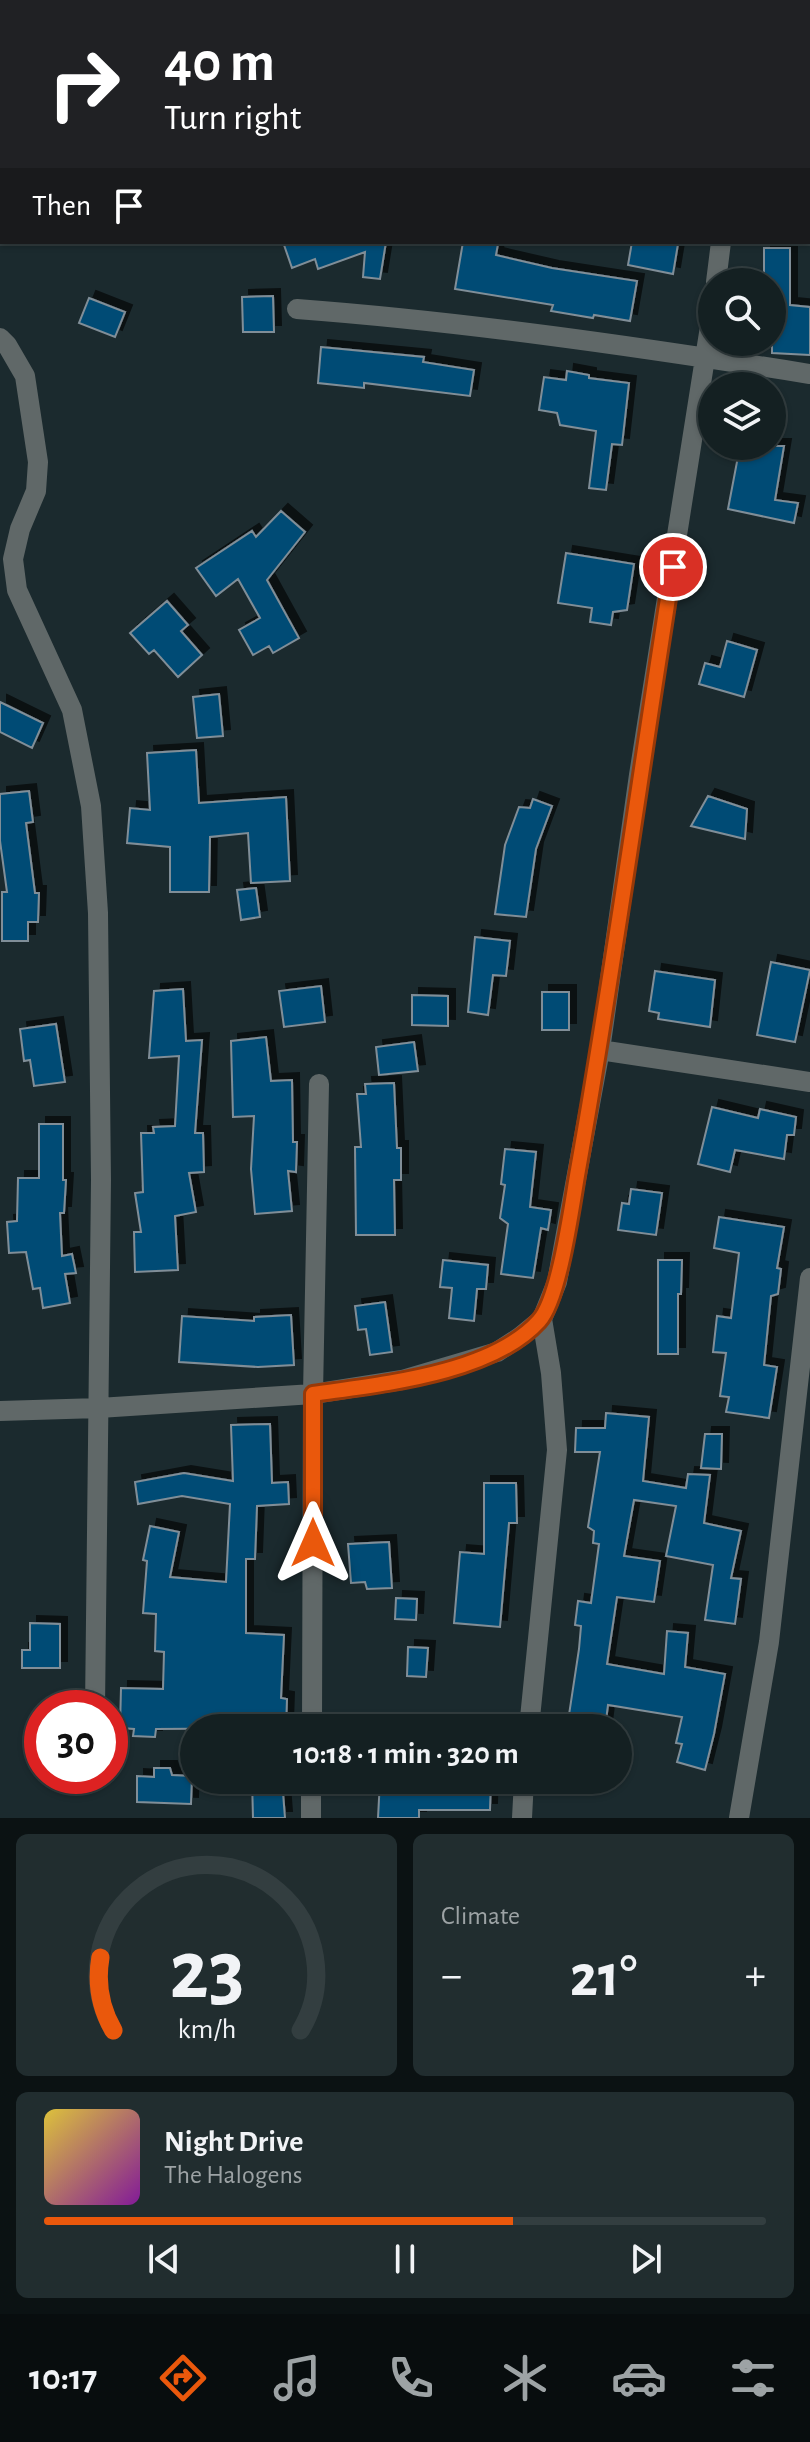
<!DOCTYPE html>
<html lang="en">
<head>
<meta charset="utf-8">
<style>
	body { margin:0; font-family:"Alegreya Sans",sans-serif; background:#212d2f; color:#f1f3f6; height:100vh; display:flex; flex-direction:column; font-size:30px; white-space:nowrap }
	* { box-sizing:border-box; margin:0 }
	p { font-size:26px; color:#9da3a5 }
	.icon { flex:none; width:44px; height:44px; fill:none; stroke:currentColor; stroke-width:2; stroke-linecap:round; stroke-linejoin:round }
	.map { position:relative; height:1818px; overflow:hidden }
	.details { display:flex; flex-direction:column; gap:16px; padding:16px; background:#0b1213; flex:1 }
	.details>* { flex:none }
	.top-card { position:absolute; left:0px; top:0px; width:810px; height:244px; box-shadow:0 2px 6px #0004,0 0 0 2px #333e40; background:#202124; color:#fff; overflow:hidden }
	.controls { position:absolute; left:698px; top:268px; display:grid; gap:16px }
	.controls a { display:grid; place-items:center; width:88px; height:88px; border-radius:50%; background:#142022; box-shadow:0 2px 6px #0004,0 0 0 2px #333e40; font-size:40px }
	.speed { position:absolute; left:24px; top:1690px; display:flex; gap:16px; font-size:40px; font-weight:700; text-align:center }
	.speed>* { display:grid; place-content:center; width:104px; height:104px; border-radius:50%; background:#142022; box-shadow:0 2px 6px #0004,0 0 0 2px #333e40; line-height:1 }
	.speed .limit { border:12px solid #d22; background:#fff; color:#111 }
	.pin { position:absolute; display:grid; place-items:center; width:68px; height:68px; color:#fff; margin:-34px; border:4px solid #fff; border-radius:50%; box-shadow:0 2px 8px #0007 }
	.me { position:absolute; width:88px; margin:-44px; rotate:0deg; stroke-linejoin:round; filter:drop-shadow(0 0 6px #0008) }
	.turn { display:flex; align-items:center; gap:28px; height:168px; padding:0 32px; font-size:36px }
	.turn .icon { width:104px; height:104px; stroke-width:2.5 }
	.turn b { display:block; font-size:56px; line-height:68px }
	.then { display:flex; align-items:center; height:76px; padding:0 32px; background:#0003; gap:16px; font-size:30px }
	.big { font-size:60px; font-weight:700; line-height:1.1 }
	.details .tile { flex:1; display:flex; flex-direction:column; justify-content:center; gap:12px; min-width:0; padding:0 28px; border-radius:12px; background:#212d2f }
	.details .dial { align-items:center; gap:0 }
	.dial svg { height:208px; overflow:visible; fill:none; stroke:#333e40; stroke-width:7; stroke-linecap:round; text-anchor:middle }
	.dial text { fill:#f1f3f6; stroke:none }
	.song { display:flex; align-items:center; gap:24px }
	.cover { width:96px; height:96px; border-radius:12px; background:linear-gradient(135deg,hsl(50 70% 55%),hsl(290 70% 35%)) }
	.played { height:8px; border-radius:4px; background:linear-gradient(90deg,#ea580c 65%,#333e40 65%) }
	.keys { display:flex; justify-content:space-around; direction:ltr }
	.heat { display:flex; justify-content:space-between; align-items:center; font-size:44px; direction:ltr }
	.details .tiles { flex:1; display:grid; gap:16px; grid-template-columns:1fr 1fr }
	.tile:last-child { grid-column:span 2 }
	.trip { position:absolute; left:180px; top:1714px; width:452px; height:80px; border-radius:40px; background:#142022; box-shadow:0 2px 6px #0004,0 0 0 2px #333e40; font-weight:700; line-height:80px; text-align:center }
	.tab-bar { display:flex; height:128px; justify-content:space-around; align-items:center; background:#080d0e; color:#9da3a5 }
	.tab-bar .icon { width:56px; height:56px }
	.tab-bar .active { color:#ea580c }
	.tab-bar b { font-size:36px; color:#f1f3f6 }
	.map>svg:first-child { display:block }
</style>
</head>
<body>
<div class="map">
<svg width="810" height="1818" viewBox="0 0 810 1818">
	<defs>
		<filter id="shadow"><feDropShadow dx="7" dy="-7" stdDeviation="0" flood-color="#0009"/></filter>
	</defs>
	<rect width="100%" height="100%" fill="#1b2a2e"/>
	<path fill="#004c74" stroke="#808e98" stroke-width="2" filter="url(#shadow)" d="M283 242H386L380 279 363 277 365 252 318 269 315 259 292 268Z
		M463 242 498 244 496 255 552 268 637 281 630 321 594 315 593 318 551 311 553 305 455 289Z
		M632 242 678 244 673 274 628 265Z
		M764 248H790V305L810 307V355L772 353V282H764Z
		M273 296 274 332H243L242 297Z
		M89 298 125 312 115 337 79 323Z
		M321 347 424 357 423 362 474 370 470 396 364 383V388L318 383Z
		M567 371 589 375V378L629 383 622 445 612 444 606 490 589 488 596 431 560 425 557 413 539 410 544 377 566 380Z
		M740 446H784L775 500 798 503 794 523 728 509Z
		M281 511 305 532 267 580 299 638 273 653 269 646 253 655 239 630 260 618 238 579 216 596 196 568 252 531 256 537Z
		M566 553 634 564 627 610 613 612 611 625 590 622 592 608 558 603Z
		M167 601 188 625 181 631 202 655 178 677 154 650 149 654 130 633Z
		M727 641 757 650 744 697 699 684 705 663 720 667Z
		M219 694 223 736 197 738 193 697Z
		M0 702 43 723 32 748 0 732Z
		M196 750 199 803 286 797 290 881 251 883 248 833 210 837 209 892H170V847L127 843 130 808 150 810 147 753Z
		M29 791 33 822 26 823 35 893H39L38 922H28V941H2V892H7L0 841V794Z
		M708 796 747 809 745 839 691 826Z
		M533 799 552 806 536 849 526 917 495 914 505 845 519 807 530 808Z
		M256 888 260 917 241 920 237 890Z
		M475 937 510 941 506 976 493 975 488 1015 468 1012Z
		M771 962 810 970 795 1042 757 1035Z
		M655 971 715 980 710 1027 658 1019 659 1013 649 1011Z
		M321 986 325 1022 284 1027 279 991Z
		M183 989 186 1041 202 1040 195 1133H203L204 1172 189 1173 196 1212 175 1216 178 1270 135 1272 134 1232H141L135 1193 143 1192 141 1133H154L153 1127 175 1126 179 1056 149 1058 154 991Z
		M542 992H569V1030H542Z
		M412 995 448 996V1026L412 1025Z
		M56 1024 65 1082 34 1086 30 1060 24 1061 20 1029Z
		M266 1037 271 1081 292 1080 293 1142H297L296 1172 288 1171 292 1211 255 1214 251 1169 254 1116 233 1117 231 1041Z
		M414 1042 418 1071 379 1075 376 1047Z
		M394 1083 397 1148H401V1180H394L395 1235H356L355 1147H361L357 1094H366L365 1084Z
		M712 1107 758 1118 760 1109 796 1117 794 1135H787L784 1159 735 1150 730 1172 698 1164Z
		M39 1124H63V1180H66L64 1213H60L62 1256 72 1254 76 1273 65 1274 70 1303 43 1308 40 1288 33 1289 26 1252 9 1253 7 1222 17 1221 18 1178H39Z
		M505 1149 536 1152 530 1207 551 1210 548 1230 541 1228 533 1278 501 1274 508 1224 500 1218 505 1185 501 1184Z
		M631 1189 662 1193 656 1235 618 1230 622 1203 629 1204Z
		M719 1217 784 1227 777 1268 781 1269 778 1294 771 1296 764 1365 777 1367 769 1418 726 1412 729 1397 720 1396 726 1353 713 1352 717 1316 731 1318 739 1253 714 1248Z
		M443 1260 488 1265 486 1289H477L474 1321 449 1318 452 1288 440 1287Z
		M658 1260H682L681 1294H678V1354H658Z
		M385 1302 392 1352 370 1355 366 1329 358 1330 355 1306Z
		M291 1315 294 1365 258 1367 179 1362 182 1316 254 1321V1317Z
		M606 1413 649 1417 643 1481 686 1488 688 1474 710 1475 704 1523 741 1531 731 1578 741 1579 735 1624 705 1620 713 1565 666 1556 676 1506 634 1500 624 1556 660 1561 654 1602 617 1597 607 1664 664 1674 667 1631 688 1633 685 1667 725 1674 714 1734 705 1770 677 1762 682 1744 676 1743 682 1717 608 1705 605 1728H567L579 1649 581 1626 575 1625 578 1601 591 1603 599 1544 593 1543 594 1531 588 1527 600 1452H575L576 1428H605Z
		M270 1424 272 1483 288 1482 289 1504 257 1506 255 1559H246V1633L284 1635 281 1698 287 1699 286 1728 156 1729 155 1737 133 1736 134 1729 120 1728 121 1688 163 1689 164 1652 155 1651 156 1614 143 1613 147 1561 143 1560 150 1526 179 1532 170 1577 226 1582 230 1504 182 1496 138 1504 135 1482 184 1473 233 1481 231 1425Z
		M705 1434H722L721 1469 701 1468Z
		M484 1483H516L517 1523H509L500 1627 454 1623 460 1552 484 1554Z
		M389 1542 392 1588 367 1589 365 1582 351 1583 348 1544Z
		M396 1598 417 1599 416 1620 395 1619Z
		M30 1623 60 1624V1668H22V1650H30Z
		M408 1647 428 1648 426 1677 407 1676Z
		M154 1768H170L172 1775 192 1776 191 1804 137 1802V1776L154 1777Z
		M252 1780H282L285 1818H253Z
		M380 1780H491L490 1810H419V1818H378Z"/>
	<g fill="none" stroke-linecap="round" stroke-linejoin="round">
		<path stroke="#606868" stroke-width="20" d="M341 2 343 0
			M749 2V0
			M808 110H810
			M716 282 721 242
			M297 309C469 322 639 347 810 374
			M0 338 7 345 25 376 38 462 36 491 20 529 13 559 17 590 72 710 91 806 98 913 101 1180 95 1708
			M600 1050 810 1082
			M0 1411 99 1408 313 1394 402 1380 497 1352 520 1337 542 1319 557 1282 600 1050 639 775 712 314
			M312 1728 313 1394 319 1084
			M529 1728 557 1450 551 1373 542 1319
			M311 1818V1780
			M522 1818 524 1780
			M739 1818 769 1642 810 1278"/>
	</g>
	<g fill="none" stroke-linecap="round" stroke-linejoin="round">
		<g stroke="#983908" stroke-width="20">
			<path id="route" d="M313 1543V1394C381 1384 491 1374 539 1321 560 1298 572 1203 578 1170 614 969 641 767 673 567"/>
		</g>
		<use href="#route" stroke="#ea580c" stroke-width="14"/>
	</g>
</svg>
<div class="controls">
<a><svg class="icon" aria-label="search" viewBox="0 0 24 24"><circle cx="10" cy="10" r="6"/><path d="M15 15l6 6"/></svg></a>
<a><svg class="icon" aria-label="layers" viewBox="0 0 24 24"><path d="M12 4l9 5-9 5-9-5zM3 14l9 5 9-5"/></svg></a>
</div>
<div class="speed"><div class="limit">30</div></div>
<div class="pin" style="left:673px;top:567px;background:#d93025"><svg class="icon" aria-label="arrive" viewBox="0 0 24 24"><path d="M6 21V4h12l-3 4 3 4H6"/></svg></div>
<svg class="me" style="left:313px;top:1543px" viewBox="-20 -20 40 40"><path d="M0-17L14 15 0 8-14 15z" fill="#ea580c" stroke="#fff" stroke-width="4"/></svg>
<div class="trip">10:18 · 1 min · 320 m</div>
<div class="top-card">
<div class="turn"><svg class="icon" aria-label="right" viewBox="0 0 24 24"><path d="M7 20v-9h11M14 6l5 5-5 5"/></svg><div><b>40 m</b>Turn right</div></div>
<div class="then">Then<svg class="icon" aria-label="arrive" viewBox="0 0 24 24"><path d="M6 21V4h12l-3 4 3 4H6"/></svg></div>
</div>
</div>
<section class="details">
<div class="tiles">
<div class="tile dial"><svg viewBox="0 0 100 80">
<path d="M14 69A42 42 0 1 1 86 69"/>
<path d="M14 69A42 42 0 0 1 9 41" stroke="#ea580c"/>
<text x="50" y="56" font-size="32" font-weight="700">23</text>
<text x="50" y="72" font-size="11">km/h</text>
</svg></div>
<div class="tile"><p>Climate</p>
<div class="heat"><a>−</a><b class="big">21°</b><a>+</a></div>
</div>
<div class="tile">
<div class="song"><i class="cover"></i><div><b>Night Drive</b><p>The Halogens</p></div></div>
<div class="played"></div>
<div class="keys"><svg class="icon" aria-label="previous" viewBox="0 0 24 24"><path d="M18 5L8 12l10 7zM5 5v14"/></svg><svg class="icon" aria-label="pause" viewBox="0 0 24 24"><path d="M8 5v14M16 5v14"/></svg><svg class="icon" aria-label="next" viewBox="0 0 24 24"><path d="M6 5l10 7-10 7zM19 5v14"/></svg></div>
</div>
</div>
</section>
<nav class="tab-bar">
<b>10:17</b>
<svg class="icon active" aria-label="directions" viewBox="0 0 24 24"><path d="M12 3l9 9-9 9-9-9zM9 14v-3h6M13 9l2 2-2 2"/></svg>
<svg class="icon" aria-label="music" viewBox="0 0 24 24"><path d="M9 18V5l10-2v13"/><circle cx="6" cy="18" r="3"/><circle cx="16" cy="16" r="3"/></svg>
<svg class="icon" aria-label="phone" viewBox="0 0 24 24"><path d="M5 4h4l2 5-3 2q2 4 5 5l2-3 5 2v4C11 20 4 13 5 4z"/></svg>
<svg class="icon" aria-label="climate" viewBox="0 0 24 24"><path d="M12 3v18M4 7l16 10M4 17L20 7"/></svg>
<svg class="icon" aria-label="car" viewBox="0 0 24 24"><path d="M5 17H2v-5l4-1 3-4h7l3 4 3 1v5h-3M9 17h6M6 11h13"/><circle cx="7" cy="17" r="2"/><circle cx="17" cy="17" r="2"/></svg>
<svg class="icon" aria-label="filters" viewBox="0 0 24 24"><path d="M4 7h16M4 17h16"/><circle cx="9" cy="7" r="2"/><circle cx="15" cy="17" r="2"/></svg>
</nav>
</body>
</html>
